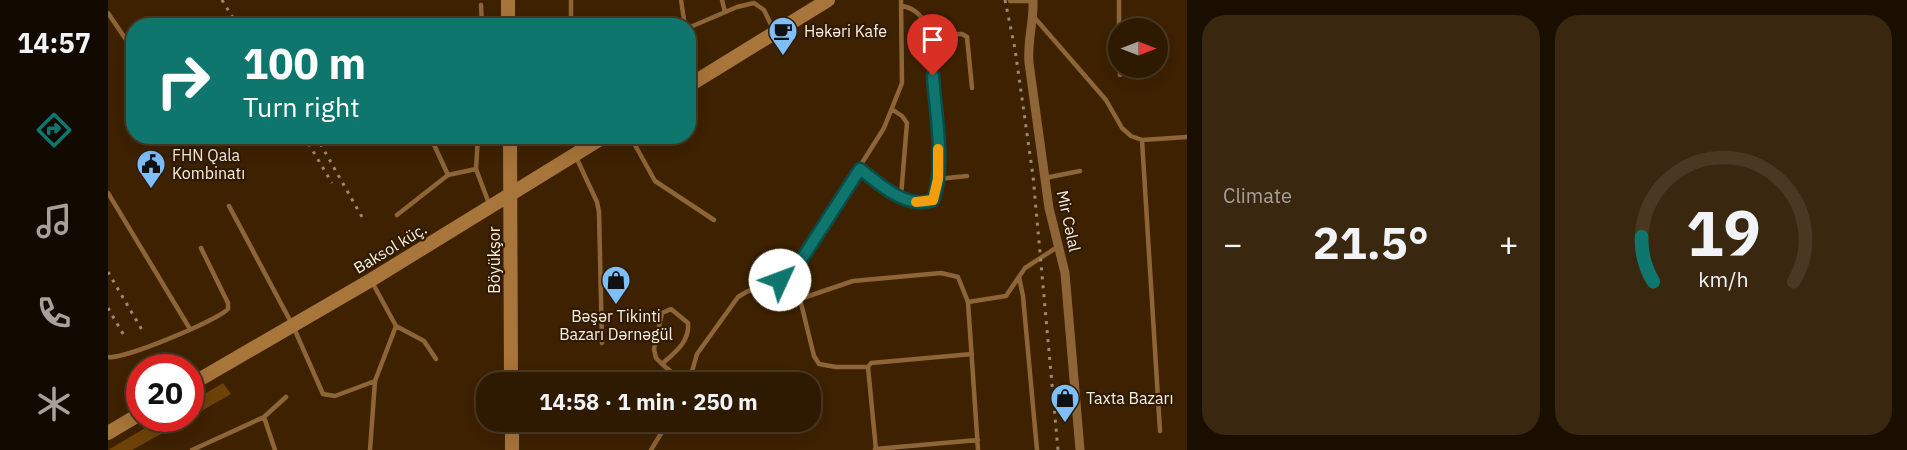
<!DOCTYPE html>
<html lang="en">
<head>
<meta charset="utf-8">
<style>
	body { margin:0; font-family:"IBM Plex Sans",sans-serif; background:#3a270f; color:#f1f3f6; height:100vh; display:flex; flex-direction:column; font-size:22px; white-space:nowrap }
	* { box-sizing:border-box; margin:0 }
	p { font-size:20px; color:#a7a199 }
	.icon { flex:none; width:33px; height:33px; fill:none; stroke:currentColor; stroke-width:2; stroke-linecap:round; stroke-linejoin:round }
	.map { position:relative; flex:1; overflow:hidden }
	.details { display:flex; flex-direction:column; gap:15px; padding:15px; background:#190e00; width:720px }
	.details>* { flex:none }
	.hud { position:absolute; left:18px; top:18px; width:570px; height:126px; border-radius:24px; box-shadow:0 6px 24px #0002,0 0 0 2px #493822; background:#0f766e; color:#fff; overflow:hidden }
	.needle { width:39px; rotate:90deg }
	.tools { position:absolute; left:1000px; top:18px; display:grid; gap:12px }
	.tools a { display:grid; place-items:center; width:60px; height:60px; border-radius:50%; background:#2e1a00; box-shadow:0 6px 24px #0002,0 0 0 2px #493822; font-size:30px }
	.speed { position:absolute; left:18px; top:354px; display:flex; gap:12px; font-size:30px; font-weight:700; text-align:center }
	.speed>* { display:grid; place-content:center; width:78px; height:78px; border-radius:50%; background:#2e1a00; box-shadow:0 6px 24px #0002,0 0 0 2px #493822; line-height:1 }
	.speed .limit { border:9px solid #d22; background:#fff; color:#111 }
	.pin { position:absolute; display:grid; place-items:center; width:51px; height:51px; color:#fff; margin:-62px -26px; border-radius:50% 50% 50% 0; rotate:-45deg; box-shadow:0 0 6px #0007 }
	.pin .icon { rotate:45deg }
	.me { position:absolute; width:66px; margin:-33px; rotate:47deg; stroke-linejoin:round; filter:drop-shadow(0 0 4px #0008) }
	.turn { display:flex; align-items:center; gap:21px; height:126px; padding:0 18px; font-size:27px }
	.turn .icon { width:78px; height:78px; stroke-width:2.5 }
	.turn b { display:block; font-size:42px; line-height:51px }
	.big { font-size:45px; font-weight:800; line-height:1.1 }
	.details .card { flex:1; display:flex; flex-direction:column; justify-content:center; gap:9px; min-width:0; padding:0 21px; border-radius:24px; background:#3a270f }
	.details .dial { align-items:center; gap:0 }
	.dial svg { height:156px; overflow:visible; fill:none; stroke:#493822; stroke-width:7; stroke-linecap:round; text-anchor:middle }
	.dial text { fill:#f1f3f6; stroke:none }
	.heat { display:flex; justify-content:space-between; align-items:center; font-size:33px; direction:ltr }
	.details .tiles { flex:1; display:grid; gap:15px; grid-template-columns:repeat(2,1fr) }
	.trip { position:absolute; left:368px; top:372px; width:345px; height:60px; border-radius:24px; background:#2e1a00; box-shadow:0 6px 24px #0002,0 0 0 2px #493822; font-weight:800; line-height:60px; text-align:center }
	main { display:flex; flex:1; min-height:0 }
	.tabs { display:flex; flex-direction:column; width:108px; justify-content:space-around; align-items:center; background:#120a00; color:#a7a199 }
	.tabs .icon { width:42px; height:42px }
	.tabs .selected { color:#0f766e }
	.tabs b { font-size:27px; color:#f1f3f6 }
	.map>svg:first-child { display:block }
</style>
</head>
<body>
<main>
<nav class="tabs">
<b>14:57</b>
<svg class="icon selected" aria-label="directions" viewBox="0 0 24 24"><path d="M12 3l9 9-9 9-9-9zM9 14v-3h6M13 9l2 2-2 2"/></svg>
<svg class="icon" aria-label="music" viewBox="0 0 24 24"><path d="M9 18V5l10-2v13"/><circle cx="6" cy="18" r="3"/><circle cx="16" cy="16" r="3"/></svg>
<svg class="icon" aria-label="phone" viewBox="0 0 24 24"><path d="M5 4h4l2 5-3 2q2 4 5 5l2-3 5 2v4C11 20 4 13 5 4z"/></svg>
<svg class="icon" aria-label="climate" viewBox="0 0 24 24"><path d="M12 3v18M4 7l16 10M4 17L20 7"/></svg>
</nav>
<div class="map">
<svg width="1079" height="450" viewBox="0 0 1079 450">
	<rect width="100%" height="100%" fill="#3e2200"/>
	<path fill="#6e4308" d="M115 383 123 394 83 417V402Z
		M54 418 80 419 24 450H0Z"/>
	<g fill="none" stroke-linecap="round" stroke-linejoin="round">
		<path stroke="#8e6537" stroke-width="4.5" d="M463 0V26
			M573 0 577 26
			M614 0 617 12
			M1011 0V28
			M902 1H925
			M373 5 374 26
			M0 13 23 47
			M926 17 998 100 1014 128 1023 136 1034 140 1079 137
			M580 28 629 7 646 3 656 10 666 31
			M823 34H854L859 37 864 88
			M1012 68V75
			M785 110 794 116 799 123 793 196
			M322 136 340 175
			M370 136 368 169 382 206
			M522 136 547 181 606 220
			M1034 140 1052 431
			M468 157 489 202 491 212 494 343
			M752 169C771 184 799 210 825 200 838 167 827 110 825 75 825 62 827 45 822 33 817 20 809 8 794 6
			M937 178 972 171
			M830 179 859 176
			M0 193 82 329
			M121 206 185 326 215 394 227 396 267 381
			M289 215 340 175 368 169
			M911 277 915 296 929 450
			M672 280 692 299 745 281 833 273 850 277 860 302
			M264 282 288 326
			M692 299 706 356 711 364 728 367H760
			M0 357C15 360 108 321 120 309V303L93 248
			M554 364 548 358 546 349 554 313 563 309 580 323C582 342 566 353 554 364L575 382
			M581 382 589 354 630 297 640 291 657 289 688 268 776 128 794 83 793 0
			M156 417 167 450
			M767 449 870 440
			M84 450 156 417 178 397
			M262 450 267 381 288 326 316 341 328 359
			M543 450 560 422
			M768 450 760 367 763 363 864 354
			M870 450 860 302 898 296 917 268 951 246"/>
		<path stroke="#8e6537" stroke-width="9" d="M925 0C926 22 919 41 921 63L941 208 957 273 972 450"/>
		<path stroke="#a8753a" stroke-width="14" d="M400 0V26
			M580 86 720 0
			M402 136 403 382
			M82 385 263 280 497 136
			M404 422V450
			M0 433 32 414"/>
		<path stroke="#9e8972" stroke-width="3" stroke-dasharray="3 6" stroke-linecap="butt" d="M114 0 130 26
			M897 0 907 49 925 176 950 450
			M196 136 224 183
			M208 136 254 217
			M0 272 34 330
			M0 308 18 339"/>
	</g>
	<g fill="none" stroke-linecap="round" stroke-linejoin="round">
		<g stroke="#0a4d48" stroke-width="15">
			<path id="route" d="M672 280 688 268 752 169C771 184 799 210 825 200 838 167 827 111 825 76"/>
		</g>
		<use href="#route" stroke="#0f766e" stroke-width="10"/>
		<path stroke="#f59e0b" stroke-width="10" d="M808 202 825 200 830 179V149"/>
	</g>
	<defs>
		<g id="cafe-pin" transform="scale(1.5)"><path d="M0 17L-7.5 6A9.5 9.5 0 1 1 7.5 6Z" fill="#7ebef9" stroke="#2f1b03"/><path d="M-5.5-4.5H6V0H3Q3 3.5 0 3.5H-2.5Q-5.5 3.5-5.5 0ZM3-3.2v2h1.7v-2ZM-6 4.5H4V6H-6Z" fill="#111"/></g>
		<g id="civic-pin" transform="scale(1.5)"><path d="M0 17L-7.5 6A9.5 9.5 0 1 1 7.5 6Z" fill="#7ebef9" stroke="#2f1b03"/><path d="M-.6-6.5H3V-4.5H.6V-3L4-1V1h2V6H-6V1h2V-1L-.6-3ZM-1.2 2.5V6h2.4V2.5Z" fill="#111"/></g>
		<g id="shop-pin" transform="scale(1.5)"><path d="M0 17L-7.5 6A9.5 9.5 0 1 1 7.5 6Z" fill="#7ebef9" stroke="#2f1b03"/><path d="M-5-2.5h2.3a2.7 3.5 0 0 1 5.4 0H5L5.5 6h-11ZM-1.5-2.5h3a1.5 2.3 0 0 0-3 0Z" fill="#111"/></g>
	</defs>
	<g fill-rule="evenodd">
		<use href="#cafe-pin" x="675" y="31"/>
		<use href="#civic-pin" x="43" y="164"/>
		<use href="#shop-pin" x="508" y="280"/>
		<use href="#shop-pin" x="957" y="398"/>
	</g>
	<g text-anchor="middle" stroke-width="4.5" stroke-linejoin="round" paint-order="stroke">
		<g font-size="16" fill="#fceee0" stroke="#2f1b03" text-anchor="start">
			<text x="696" y="37">Həkəri Kafe</text>
			<text x="64" y="161">FHN Qala<tspan x="64" dy="18">Kombinatı</tspan></text>
			<text x="508" y="322" text-anchor="middle">Bəşər Tikinti<tspan x="508" dy="18">Bazarı Dərnəgül</tspan></text>
			<text x="978" y="404">Taxta Bazarı</text>
		</g>
		<g font-size="16" fill="#fceee0" stroke="#2f1b03">
			<text transform="translate(961 221) rotate(78)" y="6">Mir Cəlal</text>
			<text transform="translate(282 248) rotate(-31)" y="6">Baksol küç.</text>
			<text transform="translate(386 260) rotate(-90)" y="6">Böyükşor</text>
		</g>
	</g>
</svg>
<div class="tools">
<a><svg class="needle" viewBox="-14 -14 28 28"><path d="M0-13l5 13h-10z" fill="#e53935"/><path d="M0 13l5-13h-10z" fill="#a7a199"/></svg></a>
</div>
<div class="speed"><div class="limit">20</div></div>
<div class="pin" style="left:825px;top:76px;background:#d93025"><svg class="icon" aria-label="arrive" viewBox="0 0 24 24"><path d="M6 21V4h12l-3 4 3 4H6"/></svg></div>
<svg class="me" style="left:672px;top:280px" viewBox="-20 -20 40 40"><circle r="19" fill="#fff"/><path d="M0-13L10 11 0 6-10 11z" fill="#0f766e"/></svg>
<div class="trip">14:58 · 1 min · 250 m</div>
<div class="hud">
<div class="turn"><svg class="icon" aria-label="right" viewBox="0 0 24 24"><path d="M7 20v-9h11M14 6l5 5-5 5"/></svg><div><b>100 m</b>Turn right</div></div>
</div>
</div>
<section class="details">
<div class="tiles">
<div class="card"><p>Climate</p>
<div class="heat"><a>−</a><b class="big">21.5°</b><a>+</a></div>
</div>
<div class="card dial"><svg viewBox="0 0 100 80">
<path d="M14 69A42 42 0 1 1 86 69"/>
<path d="M14 69A42 42 0 0 1 8 46" stroke="#0f766e"/>
<text x="50" y="56" font-size="32" font-weight="700">19</text>
<text x="50" y="72" font-size="11">km/h</text>
</svg></div>
</div>
</section>
</main>
</body>
</html>
